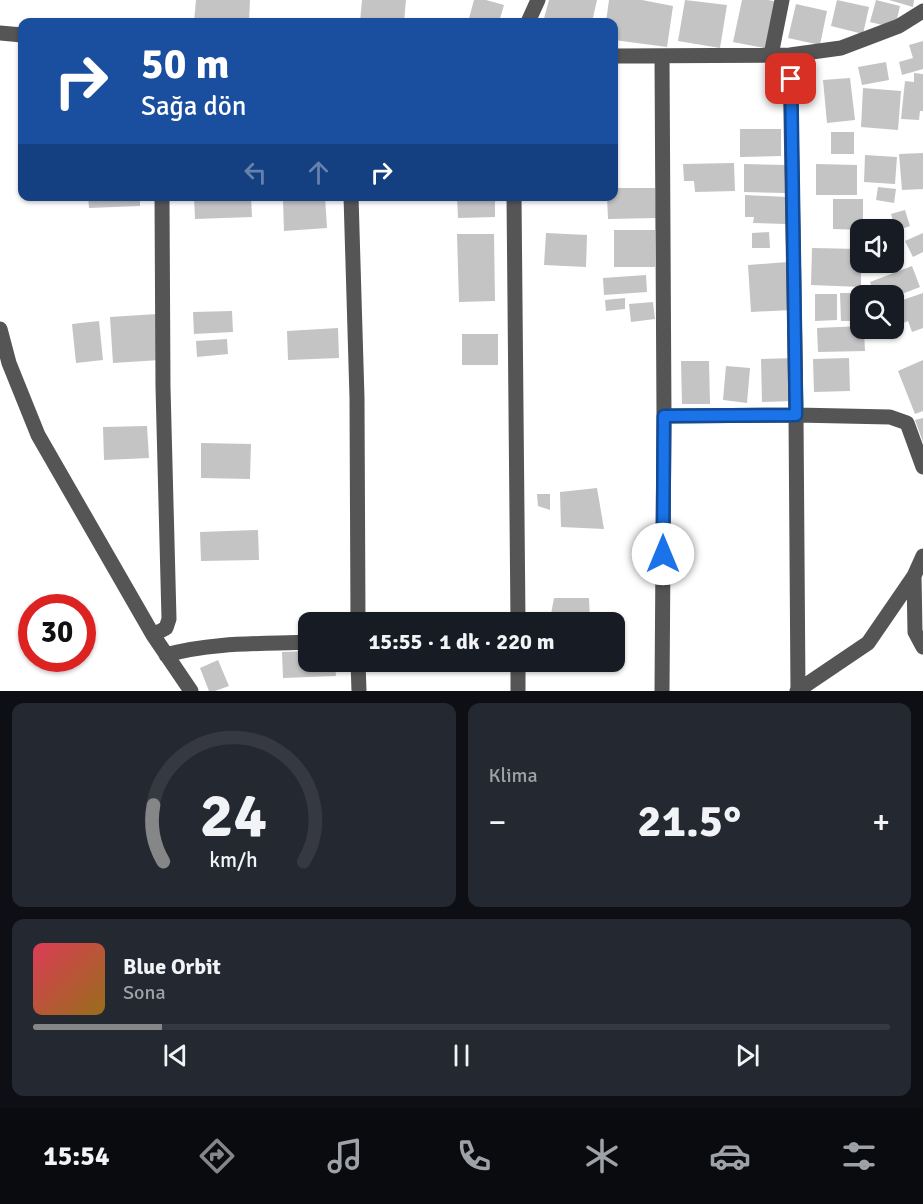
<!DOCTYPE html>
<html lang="tr">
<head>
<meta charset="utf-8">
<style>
	body { margin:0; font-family:Signika,sans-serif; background:#242831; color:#f1f3f6; height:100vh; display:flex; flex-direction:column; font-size:22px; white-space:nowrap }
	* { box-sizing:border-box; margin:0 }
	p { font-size:20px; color:#9ea1a6 }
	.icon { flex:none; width:33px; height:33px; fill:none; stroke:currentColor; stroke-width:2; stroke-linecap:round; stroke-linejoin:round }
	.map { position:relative; height:691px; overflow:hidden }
	.details { display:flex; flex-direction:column; gap:12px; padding:12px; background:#0d0f14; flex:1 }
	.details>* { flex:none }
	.top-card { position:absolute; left:18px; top:18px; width:600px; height:183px; border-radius:12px; box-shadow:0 2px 4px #0004; background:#1a4fa0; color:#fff; overflow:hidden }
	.fabs { position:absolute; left:850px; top:219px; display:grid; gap:12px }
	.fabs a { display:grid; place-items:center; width:54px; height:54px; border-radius:12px; background:#171b24; box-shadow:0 2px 4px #0004; font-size:30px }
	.speed { position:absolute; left:18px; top:594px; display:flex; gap:12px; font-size:30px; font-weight:700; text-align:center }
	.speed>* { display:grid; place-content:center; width:78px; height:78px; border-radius:50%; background:#171b24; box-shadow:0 2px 4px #0004; line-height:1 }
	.speed .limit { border:9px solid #d22; background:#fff; color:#111 }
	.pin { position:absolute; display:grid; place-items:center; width:51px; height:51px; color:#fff; margin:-26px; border-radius:12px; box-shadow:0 3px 9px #0006 }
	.me { position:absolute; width:66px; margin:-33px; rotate:0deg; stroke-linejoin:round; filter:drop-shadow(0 0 4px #0008) }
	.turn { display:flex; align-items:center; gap:21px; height:126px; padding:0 24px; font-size:27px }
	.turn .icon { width:78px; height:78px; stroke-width:2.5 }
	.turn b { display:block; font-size:42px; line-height:51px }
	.lanes { display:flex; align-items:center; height:57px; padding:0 24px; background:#0003; justify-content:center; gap:30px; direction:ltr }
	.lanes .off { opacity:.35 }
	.big { font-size:45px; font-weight:700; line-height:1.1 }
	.details .card { flex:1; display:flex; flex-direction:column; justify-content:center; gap:9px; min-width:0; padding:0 21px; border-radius:12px; background:#242831 }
	.details .dial { align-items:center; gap:0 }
	.dial svg { height:156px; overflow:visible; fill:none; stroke:#363941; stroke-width:7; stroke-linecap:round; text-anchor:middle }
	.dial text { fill:#f1f3f6; stroke:none }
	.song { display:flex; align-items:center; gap:18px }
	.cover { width:72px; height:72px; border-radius:9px; background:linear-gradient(135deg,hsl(350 70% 55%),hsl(40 70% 35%)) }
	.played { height:6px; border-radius:3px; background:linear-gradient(90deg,#858687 15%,#363941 15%) }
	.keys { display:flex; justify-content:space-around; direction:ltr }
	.heat { display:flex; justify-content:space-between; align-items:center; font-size:33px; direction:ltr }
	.details .tiles { flex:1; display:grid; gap:12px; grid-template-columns:1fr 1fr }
	.card:last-child { grid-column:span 2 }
	.trip { position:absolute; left:298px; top:612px; width:327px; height:60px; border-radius:12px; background:#171b24; box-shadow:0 2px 4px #0004; font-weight:700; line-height:60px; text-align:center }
	.tab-bar { display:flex; height:96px; justify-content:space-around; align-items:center; background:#090b0e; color:#9ea1a6 }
	.tab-bar .icon { width:42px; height:42px }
	.tab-bar .active { color:#858687 }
	.tab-bar b { font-size:27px; color:#f1f3f6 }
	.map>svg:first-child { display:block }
</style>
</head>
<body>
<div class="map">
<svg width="923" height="691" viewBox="0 0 923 691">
	<rect width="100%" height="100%" fill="#fff"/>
	<path fill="#c4c4c4" d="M196 0H250L249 22H194Z
		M362 0H406L404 22H360Z
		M474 0H486L504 5 499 22H468Z
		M549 0H597L592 22H543Z
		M609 0H642L673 6 667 47 614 40V22H606Z
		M685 0 727 5 720 48 678 41Z
		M742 0H768L779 2 769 49 733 42Z
		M837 0 869 7 863 34 831 26Z
		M876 0 900 6 895 28 870 22Z
		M889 0H914L913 7Z
		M796 4 827 11 820 45 788 38Z
		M923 41V69L902 75 899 62 913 58 909 45Z
		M886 62 889 80 862 85 858 67Z
		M914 73 923 74V111H920L919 120 901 119 905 81 914 82Z
		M850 78 855 120 827 123 823 80Z
		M863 88 901 91 898 130 861 127Z
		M740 129H781V156L740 157Z
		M831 132H854V154H831Z
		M923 153V189L902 190 899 154Z
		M865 155 897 157 895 184 864 182Z
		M734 163 735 191 695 192 694 181H684L683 164Z
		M744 164 787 165 786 193 744 192Z
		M816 164 857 165V195H816Z
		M878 187 896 189 894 203 876 200Z
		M614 188H655L656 218 608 219 607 196H614Z
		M745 195 787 197 786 224 753 223 754 217H745Z
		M88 196H140V206L89 208Z
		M194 196H251L252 217 195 219Z
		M457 196H495V217L458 218Z
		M325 197 327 228 284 231 283 200Z
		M833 199H863V230L833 229Z
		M905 210 910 226 896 231 891 214Z
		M614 230H655V267H614Z
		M769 232 770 248H752V233Z
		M546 233 587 235 586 267 544 265Z
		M923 233V252L913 257 905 241Z
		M457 234H494L495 301 459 302Z
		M812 248 861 249V287L811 285Z
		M788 262 792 310 751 312 748 265Z
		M912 266 920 287 894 297 875 296 870 282Z
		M646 275 647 292 604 295 603 278Z
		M840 293H861V321H841Z
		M923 293V328L912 332 908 321 894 327V303Z
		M815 294H837V320L815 321Z
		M625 298V309L606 311 605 300Z
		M653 302 655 319 631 322 629 304Z
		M232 311 233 332 194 334 193 312Z
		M157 314 160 360 113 363 110 317Z
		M99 321 103 360 76 363 72 324Z
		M861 326V328H864L865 351 818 352 817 328Z
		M338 328 339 358 288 360 287 331Z
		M462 334H498V365H462Z
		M227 339 228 354 197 357 196 341Z
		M794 358 795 401 762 402 761 359Z
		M849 358 850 391 814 392 813 359Z
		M923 360V411L915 414 898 371Z
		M681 361H709L710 404H682Z
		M726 366 750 368 747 403 723 400Z
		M923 418V442L915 420Z
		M147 426 149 458 104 460 103 427Z
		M201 443 251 444 250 479 201 478Z
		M597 488 604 529 561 527 560 492Z
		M537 494H550V510L538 506Z
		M258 530 259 560 201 561 200 532Z
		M554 598H589L590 622H540V620L550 619Z
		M309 651V662H335L336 676 283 678 282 652Z
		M218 660 229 686 215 691H209L200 668Z"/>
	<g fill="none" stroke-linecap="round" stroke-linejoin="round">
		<path stroke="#555" stroke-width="15" d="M528 22 538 0
			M0 33 22 35
			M771 55 782 0
			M790 55 796 415 798 691
			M614 56 790 55 841 48 899 26 923 11
			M351 196 357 398 358 622
			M514 196 518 622
			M0 329 9 363 38 435 153 635 191 691
			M664 416 796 415 890 417 907 423 923 467
			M914 576 915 632 923 647
			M153 635 166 628 169 619 163 387 162 196
			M166 655C212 642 262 644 309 642
			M358 662 359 691
			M518 662V691
			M662 691 664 416 662 56
			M797 691 868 643 914 576 923 556"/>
	</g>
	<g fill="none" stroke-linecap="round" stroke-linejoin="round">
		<g stroke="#114b97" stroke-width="15">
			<path id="route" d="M663 554 664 416 796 415 791 79"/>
		</g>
		<use href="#route" stroke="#1a73e8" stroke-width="10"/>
	</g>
</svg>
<div class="fabs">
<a><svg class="icon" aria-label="sound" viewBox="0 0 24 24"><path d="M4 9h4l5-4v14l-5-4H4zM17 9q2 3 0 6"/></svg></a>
<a><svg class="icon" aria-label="search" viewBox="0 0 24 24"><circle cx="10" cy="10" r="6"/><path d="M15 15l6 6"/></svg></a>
</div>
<div class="speed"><div class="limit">30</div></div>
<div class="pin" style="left:791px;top:79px;background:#d93025"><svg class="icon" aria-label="arrive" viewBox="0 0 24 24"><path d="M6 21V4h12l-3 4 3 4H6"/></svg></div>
<svg class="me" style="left:663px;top:554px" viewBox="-20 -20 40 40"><circle r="19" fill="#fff"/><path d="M0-13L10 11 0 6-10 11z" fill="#1a73e8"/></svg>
<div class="trip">15:55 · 1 dk · 220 m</div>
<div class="top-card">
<div class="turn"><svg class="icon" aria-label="right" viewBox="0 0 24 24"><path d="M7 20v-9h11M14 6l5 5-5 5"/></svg><div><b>50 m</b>Sağa dön</div></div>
<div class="lanes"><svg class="icon off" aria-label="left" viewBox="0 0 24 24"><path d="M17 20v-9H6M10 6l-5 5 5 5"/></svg><svg class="icon off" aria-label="ahead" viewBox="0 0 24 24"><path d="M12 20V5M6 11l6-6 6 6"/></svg><svg class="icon" aria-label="right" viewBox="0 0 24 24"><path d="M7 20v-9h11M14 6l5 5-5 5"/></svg></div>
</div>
</div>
<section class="details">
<div class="tiles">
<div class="card dial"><svg viewBox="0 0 100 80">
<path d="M14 69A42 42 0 1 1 86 69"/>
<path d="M14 69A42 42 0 0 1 9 40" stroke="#858687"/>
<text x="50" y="56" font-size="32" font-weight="700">24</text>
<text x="50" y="72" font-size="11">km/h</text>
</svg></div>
<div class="card"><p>Klima</p>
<div class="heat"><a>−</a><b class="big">21.5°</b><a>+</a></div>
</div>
<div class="card">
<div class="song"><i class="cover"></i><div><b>Blue Orbit</b><p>Sona</p></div></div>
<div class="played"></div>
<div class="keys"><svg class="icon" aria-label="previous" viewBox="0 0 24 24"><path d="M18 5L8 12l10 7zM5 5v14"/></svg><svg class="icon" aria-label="pause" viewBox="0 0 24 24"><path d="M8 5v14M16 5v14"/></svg><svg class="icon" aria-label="next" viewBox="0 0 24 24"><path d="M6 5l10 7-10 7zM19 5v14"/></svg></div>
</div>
</div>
</section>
<nav class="tab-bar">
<b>15:54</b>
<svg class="icon active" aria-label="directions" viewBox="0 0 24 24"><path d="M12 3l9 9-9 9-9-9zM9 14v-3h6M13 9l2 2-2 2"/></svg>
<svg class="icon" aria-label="music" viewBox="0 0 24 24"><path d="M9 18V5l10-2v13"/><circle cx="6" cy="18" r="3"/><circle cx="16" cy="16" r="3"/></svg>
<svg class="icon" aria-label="phone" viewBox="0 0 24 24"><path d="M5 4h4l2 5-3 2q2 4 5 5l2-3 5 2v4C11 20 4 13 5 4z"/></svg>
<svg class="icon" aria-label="climate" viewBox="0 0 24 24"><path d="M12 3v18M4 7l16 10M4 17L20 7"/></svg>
<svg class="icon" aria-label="car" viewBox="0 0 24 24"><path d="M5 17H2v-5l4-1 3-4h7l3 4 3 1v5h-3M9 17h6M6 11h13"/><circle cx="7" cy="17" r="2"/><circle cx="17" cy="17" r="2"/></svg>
<svg class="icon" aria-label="filters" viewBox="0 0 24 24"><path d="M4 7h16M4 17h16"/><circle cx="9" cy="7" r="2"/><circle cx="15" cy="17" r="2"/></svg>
</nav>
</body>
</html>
